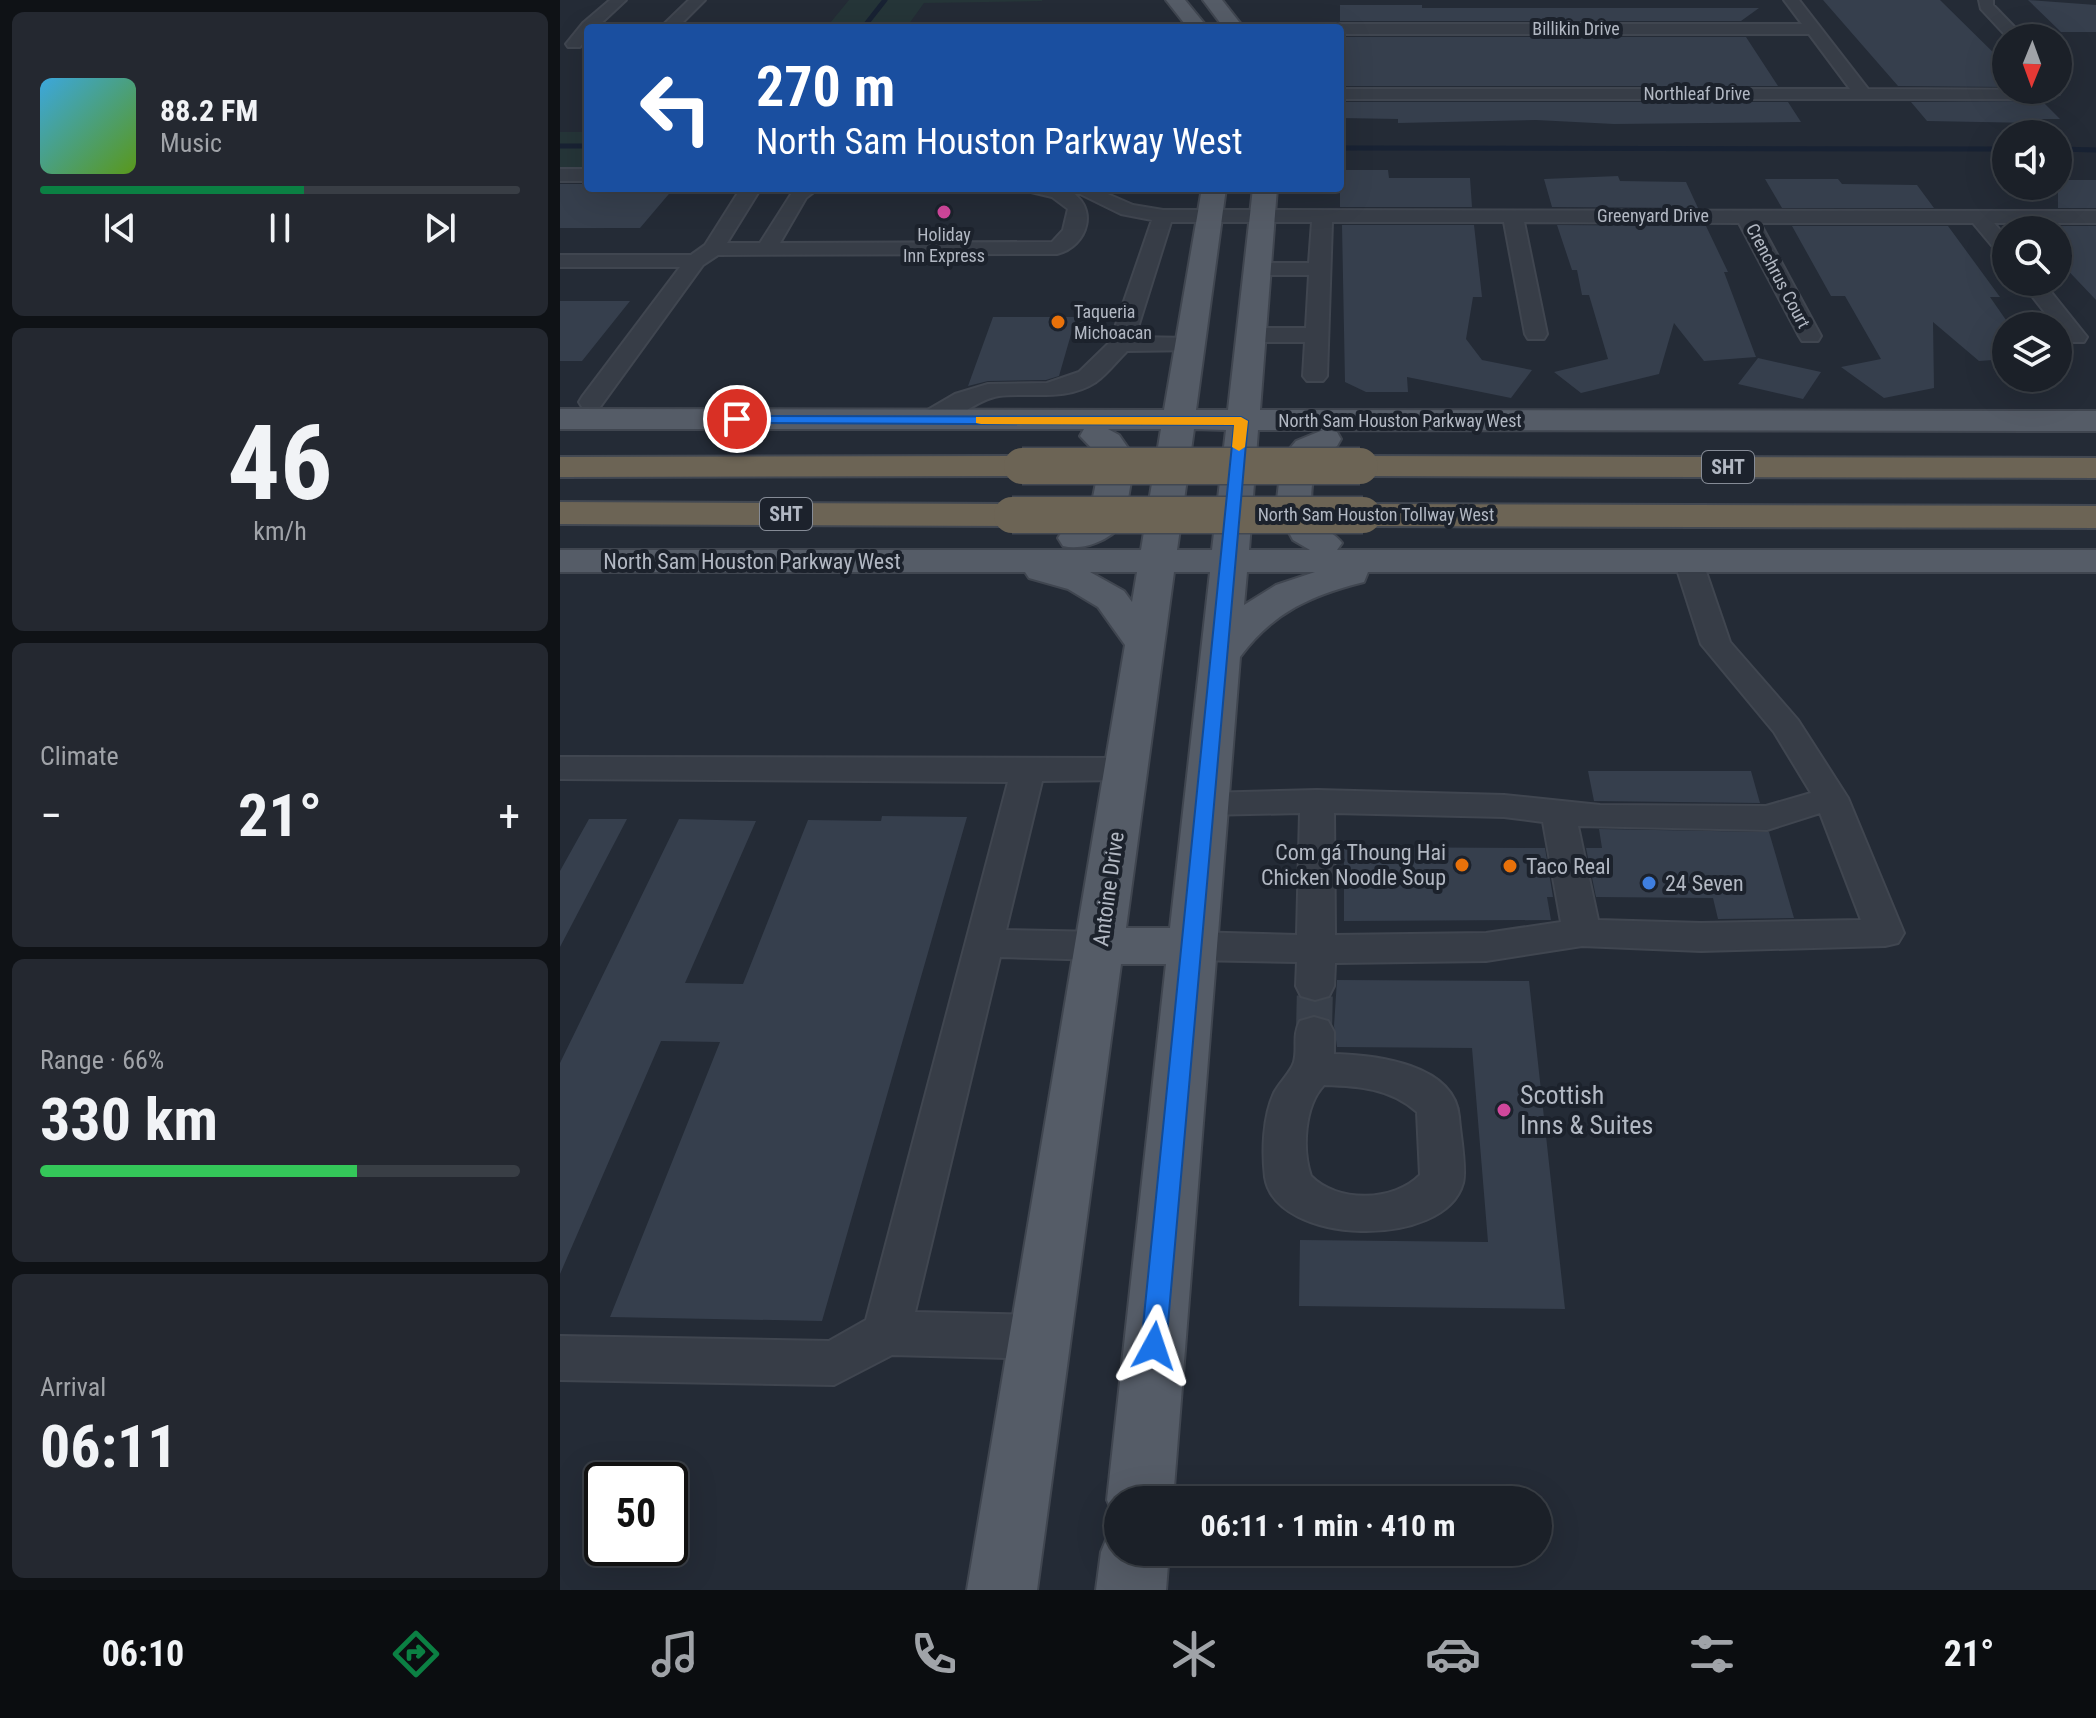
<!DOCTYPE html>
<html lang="en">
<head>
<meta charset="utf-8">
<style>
	body { margin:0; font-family:"Roboto Condensed",sans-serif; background:#242830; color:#f1f3f6; height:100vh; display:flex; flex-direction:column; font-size:30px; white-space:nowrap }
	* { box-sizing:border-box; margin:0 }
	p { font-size:26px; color:#a0a3a8 }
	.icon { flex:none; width:44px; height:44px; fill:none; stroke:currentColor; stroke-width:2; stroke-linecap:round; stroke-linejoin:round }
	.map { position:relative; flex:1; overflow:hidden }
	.panel { display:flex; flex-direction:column; gap:12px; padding:12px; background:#0f1216; width:560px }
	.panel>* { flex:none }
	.top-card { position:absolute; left:24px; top:24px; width:760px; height:168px; border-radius:8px; box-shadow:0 8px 32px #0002,0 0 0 2px #393e45; background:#1a4fa0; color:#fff; overflow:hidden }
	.needle { width:52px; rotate:181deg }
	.tools { position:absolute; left:1432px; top:24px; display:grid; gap:16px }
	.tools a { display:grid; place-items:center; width:80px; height:80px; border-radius:50%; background:#1b2028; box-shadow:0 8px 32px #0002,0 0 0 2px #393e45; font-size:40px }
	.speed { position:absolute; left:24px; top:1462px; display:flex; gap:16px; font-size:40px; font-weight:700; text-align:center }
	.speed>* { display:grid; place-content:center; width:104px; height:104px; border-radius:50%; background:#1b2028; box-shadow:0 8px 32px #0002,0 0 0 2px #393e45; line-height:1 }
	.speed .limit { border:4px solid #111; border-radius:12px; background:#fff; color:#111 }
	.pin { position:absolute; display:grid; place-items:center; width:68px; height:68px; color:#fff; margin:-34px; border:4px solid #fff; border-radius:50%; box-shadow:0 2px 8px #0007 }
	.me { position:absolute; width:88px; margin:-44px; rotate:5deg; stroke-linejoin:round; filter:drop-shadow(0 0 6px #0008) }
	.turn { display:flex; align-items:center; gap:28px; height:168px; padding:0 40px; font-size:36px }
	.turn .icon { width:104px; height:104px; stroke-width:2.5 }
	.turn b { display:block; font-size:56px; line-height:68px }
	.big { font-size:60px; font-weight:700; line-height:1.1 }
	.panel .tile { flex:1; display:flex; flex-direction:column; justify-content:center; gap:12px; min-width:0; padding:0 28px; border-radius:12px; background:#242830 }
	.panel .dial { align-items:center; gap:0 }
	.dial b { font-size:104px; line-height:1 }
	.song { display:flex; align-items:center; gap:24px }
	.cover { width:96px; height:96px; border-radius:12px; background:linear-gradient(135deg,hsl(200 70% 55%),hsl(90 70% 35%)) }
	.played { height:8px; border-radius:4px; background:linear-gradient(90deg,#0b8043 55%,#393e45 55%) }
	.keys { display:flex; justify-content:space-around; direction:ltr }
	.heat { display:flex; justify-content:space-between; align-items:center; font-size:44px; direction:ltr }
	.charge { height:12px; border-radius:6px; background:linear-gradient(90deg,#34c759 66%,#393e45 0) }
	.trip { position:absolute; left:544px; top:1486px; width:448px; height:80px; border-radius:40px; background:#1b2028; box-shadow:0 8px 32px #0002,0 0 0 2px #393e45; font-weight:700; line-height:80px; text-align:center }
	.menu { display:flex; height:128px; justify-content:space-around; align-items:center; background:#0b0d10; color:#a0a3a8 }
	.menu .icon { width:56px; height:56px }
	.menu .on { color:#0b8043 }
	.menu b { font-size:36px; color:#f1f3f6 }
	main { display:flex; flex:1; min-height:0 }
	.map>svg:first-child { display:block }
</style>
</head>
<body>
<main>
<section class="panel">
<div class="tile">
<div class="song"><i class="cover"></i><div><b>88.2 FM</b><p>Music</p></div></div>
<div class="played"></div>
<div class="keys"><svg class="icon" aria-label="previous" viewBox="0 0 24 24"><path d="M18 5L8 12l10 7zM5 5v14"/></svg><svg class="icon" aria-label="pause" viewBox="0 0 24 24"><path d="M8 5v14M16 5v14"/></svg><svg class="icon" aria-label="next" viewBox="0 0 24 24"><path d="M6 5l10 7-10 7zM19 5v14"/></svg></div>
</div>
<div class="tile dial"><b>46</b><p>km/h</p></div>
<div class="tile"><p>Climate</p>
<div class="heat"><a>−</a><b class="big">21°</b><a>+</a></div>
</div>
<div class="tile"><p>Range · 66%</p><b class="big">330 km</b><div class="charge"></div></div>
<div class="tile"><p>Arrival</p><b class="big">06:11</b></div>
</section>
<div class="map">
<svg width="1536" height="1590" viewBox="0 0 1536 1590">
	<rect width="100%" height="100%" fill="#242b36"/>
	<path fill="#253538" d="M289 0H482V1L364 3 346 28H266Z
		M0 132H28V169H0Z"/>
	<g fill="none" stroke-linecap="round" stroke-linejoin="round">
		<path stroke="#182233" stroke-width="5" d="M303 28 325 0
			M0 146H28
			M780 148 1446 149
			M1498 149 1536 150"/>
	</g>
	<path fill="#363f4d" d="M1263 0H1380L1446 65V87L1338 86Z
		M1468 0 1536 5V32H1501Z
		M780 5H862V8H1199L1181 21H780Z
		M780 37H1186L1218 86H780Z
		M1482 101 1500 119H1475L1479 123 1367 121 1351 102Z
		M780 102H1228L1241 122 1054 124 976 120 838 123V119L780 118Z
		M780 170H828L829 178H910L912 207H780Z
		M1058 176 1060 181 1126 182 1138 208 992 207 984 179Z
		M1205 179H1278L1282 184 1357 185 1374 208H1222Z
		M1498 180H1536V208H1498Z
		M0 184H28V188H114L80 228H0Z
		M782 225H914L922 297H913L906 339 922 360 972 370 951 398 847 377 848 392H806L785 382Z
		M997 225 1146 226 1168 272H1164L1196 357 1144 361 1114 323 1099 374 1021 393 994 372 1048 359 1029 295H1022L1017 270H1012Z
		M1232 226H1388L1440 297H1430L1446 320V359L1419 361 1373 322 1374 388 1324 398 1281 367 1321 359 1285 296H1271Z
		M1498 226H1536V300L1498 260Z
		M0 301H70L22 361H0Z
		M433 317H516L499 376 486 380 428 381 408 386Z
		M1198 358 1261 372 1243 399 1178 384Z
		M1028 771H1191L1200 803 1034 801Z
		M322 816 407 817 262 1321 50 1317 160 1042 101 1041 0 1274V1063L119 819 196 821 125 983 183 984 248 820 321 821Z
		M29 819H67L0 947V871Z
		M1039 829 1209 832 1234 918 1158 919 1153 898 1036 897 1026 848H1042Z
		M784 847 985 848 993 897H987L991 920 784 921Z
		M777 980 969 981 1005 1309 739 1306 740 1240 928 1242 912 1048 777 1047 774 1026Z"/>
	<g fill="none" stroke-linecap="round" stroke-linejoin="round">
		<path stroke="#39404b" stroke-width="36" stroke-dasharray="36 18" stroke-linecap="butt" d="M754 1032 755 986"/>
		<g stroke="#404650" stroke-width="4">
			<path id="minor" d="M50 0H66L36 28H28V36L20 47H8L6 44 23 23Z
				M129 0H145L117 28H100Z
				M1224 0H1239L1308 89 1498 90V86L1501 90 1499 94 1477 99H780V89H1290L1249 34H780V28H773L780 24H1242Z
				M1419 0H1433V5L1465 38H1448L1421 9Z
				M0 169H28V181H0Z
				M181 188H201L167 243H200L235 188H259L246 198 220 243 492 242 503 230 508 209 492 197 471 192 468 188C479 188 496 185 506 189 541 205 528 247 497 254L158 255 143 265 40 407H22L19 402 22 397 120 267H0V255H131L145 245Z
				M508 188H534L573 205 603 210 1536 211V223H1434L1446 237V256L1439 254 1413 223H1200L1261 336 1258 341H1242L1239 336 1179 223 964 222 987 334 984 339H968L965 334 944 222H772L767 376 763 381H747L743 376 745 342H690L682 340 679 335 682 330 690 328H746L749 275H696L685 269 696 263H749L752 222H611L575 337 630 338 638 340 642 345 638 350 567 351C557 361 547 374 536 382 505 402 472 392 439 396 412 400 386 432 359 425L356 420 359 415 395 394 428 384 487 383 519 372 550 342 592 220 561 214Z
				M1461 282H1483L1527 337 1524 342H1508Z
				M1128 552 1138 554 1142 560 1170 642 1238 720 1288 798 1344 933 1338 943 1325 946 1141 951 1022 946 926 961 775 963 774 986 769 996 755 1000 741 996 736 986 737 962 631 960 618 956 612 946 618 936 631 932 737 935 740 813 644 815 632 812 627 804 632 796 644 793 757 790 944 795 1040 805 1206 806 1251 793 1214 732 1141 644 1114 560 1118 554ZM774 813 944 817 983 822 1001 922 926 933 775 935ZM1260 813 1301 920 1141 923 1038 920 1018 826 1207 830Z
				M0 757 567 758 579 761 584 769 579 777 567 780 482 781 446 930 540 932 553 936 559 946 553 956 540 960 440 957 355 1312 482 1315 499 1322 506 1337 499 1352 482 1359 332 1355 274 1385 0 1380V1336L269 1341 306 1320 448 782 0 779Z
				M754 1017 768 1021 774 1032V1054C815 1055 895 1064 899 1117 900 1134 907 1168 903 1183 885 1250 715 1246 705 1177 702 1151 703 1117 714 1093 719 1083 731 1072 734 1062 738 1048 732 1036 740 1021ZM764 1085C798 1086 830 1088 857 1112L860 1175C834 1202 777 1203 751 1176 742 1150 744 1106 764 1085Z"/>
		</g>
		<g stroke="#404650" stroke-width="4">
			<path id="major" d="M606 0H625L648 28H628Z
				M643 0H662L684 28H664Z
				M642 188H666L636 410H668L693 188H717L700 410 1536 411V431L767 430 777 432 781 439 777 446 756 460C753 481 744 511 763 527 770 533 776 535 782 543L777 550H1536V572H808L804 582C752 595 713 612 680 657L613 1500H558V1524L547 1500 606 964H561L477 1590H407L565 645 538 607 508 589 469 578 465 572H0V550H581L601 429H548L559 435 575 458 564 522C551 540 524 551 503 546L498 538 503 530 529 517 541 458 520 436 524 429H0V409L604 410ZM634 429 666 430 652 550H617ZM698 430H763L736 441 722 458 716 508 733 540 750 550H689ZM530 572H577L572 602 564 591ZM614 572H650L610 928H566ZM687 572H755L716 585 684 605Z
				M558 1525V1552H609L606 1590H536L541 1552 551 1528Z"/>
		</g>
		<g stroke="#424852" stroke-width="4">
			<path id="highway" d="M462 456 474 459 479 466 474 473 462 476 0 477V457Z
				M800 456 1536 458V478L800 476 788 473 783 466 788 459Z
				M0 502 452 504 464 508 470 515 464 522 452 526 0 524Z
				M803 504 1536 506V528L803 526 791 522 785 515 791 508Z"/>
		</g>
		<use href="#minor" fill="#373d47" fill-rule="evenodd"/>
		<use href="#major" fill="#555c67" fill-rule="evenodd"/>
		<use href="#highway" fill="#6c6455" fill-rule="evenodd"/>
		<g stroke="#424852" stroke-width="39" stroke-linecap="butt">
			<path id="highway-bridge" d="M462 466H800
				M452 515H803"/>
		</g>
		<use href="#highway-bridge" stroke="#6c6455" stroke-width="36"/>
	</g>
	<path fill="#1a73e8" stroke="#114b97" stroke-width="2" d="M172 416 681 417 688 421 606 1346 603 1354 594 1358 585 1354 581 1346 674 425 177 423 172 422Z"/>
	<path fill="#f59e0b" d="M416 417H681L688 421 685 447 679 451 672 447 674 425 421 424 416 423Z"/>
	<g fill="#d1479c" stroke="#1c222c" stroke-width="3">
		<circle cx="384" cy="212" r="8"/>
		<circle cx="944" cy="1110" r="8"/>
	</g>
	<g fill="#e8710a" stroke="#1c222c" stroke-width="3">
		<circle cx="498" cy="322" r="8"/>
		<circle cx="902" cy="865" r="8"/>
		<circle cx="950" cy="866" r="8"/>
	</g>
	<circle fill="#3f7fe0" stroke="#1c222c" stroke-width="3" cx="1089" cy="883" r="8"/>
	<g text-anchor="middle" stroke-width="8" stroke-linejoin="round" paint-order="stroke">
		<g font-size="18" fill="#b2b8c3" stroke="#1c222c">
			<text x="1016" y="35">Billikin Drive</text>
			<text x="1137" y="100">Northleaf Drive</text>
			<text x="1093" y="222">Greenyard Drive</text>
			<text transform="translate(1218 276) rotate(62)" y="6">Crenchrus Court</text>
			<text x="840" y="427">North Sam Houston Parkway West</text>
			<text x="816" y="521">North Sam Houston Tollway West</text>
		</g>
		<g font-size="18" fill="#b2b8c3" stroke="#1c222c">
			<text x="384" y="241">Holiday<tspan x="384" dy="21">Inn Express</tspan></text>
			<text x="514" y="318" text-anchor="start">Taqueria<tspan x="514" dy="21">Michoacan</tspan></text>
		</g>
		<g fill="#1c222c" stroke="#858b96" stroke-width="2">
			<rect x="1142" y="451" width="52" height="32" rx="6"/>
			<rect x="200" y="498" width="52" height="32" rx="6"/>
		</g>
		<g font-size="20" font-weight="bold" fill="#b2b8c3">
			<text x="1168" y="474">SHT</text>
			<text x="226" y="521">SHT</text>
		</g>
		<g font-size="22" fill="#b2b8c3" stroke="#1c222c">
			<text x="192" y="569">North Sam Houston Parkway West</text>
			<text transform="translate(548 889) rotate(-82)" y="8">Antoine Drive</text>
		</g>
		<g font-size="22" fill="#b2b8c3" stroke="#1c222c" text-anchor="start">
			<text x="886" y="860" text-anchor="end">Com gá Thoung Hai<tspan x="886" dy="25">Chicken Noodle Soup</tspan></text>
			<text x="966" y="874">Taco Real</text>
			<text x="1105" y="891">24 Seven</text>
		</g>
		<g font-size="26" fill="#b2b8c3" stroke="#1c222c" text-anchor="start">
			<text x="960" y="1104">Scottish<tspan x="960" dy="30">Inns &amp; Suites</tspan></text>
		</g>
	</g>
</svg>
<div class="tools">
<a><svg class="needle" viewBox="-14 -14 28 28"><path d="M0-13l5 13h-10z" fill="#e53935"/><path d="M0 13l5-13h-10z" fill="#a0a3a8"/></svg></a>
<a><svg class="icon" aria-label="sound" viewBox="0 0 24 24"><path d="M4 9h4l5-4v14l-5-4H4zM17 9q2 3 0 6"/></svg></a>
<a><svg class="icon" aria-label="search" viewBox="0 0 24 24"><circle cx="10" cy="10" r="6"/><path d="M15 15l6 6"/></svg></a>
<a><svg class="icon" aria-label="layers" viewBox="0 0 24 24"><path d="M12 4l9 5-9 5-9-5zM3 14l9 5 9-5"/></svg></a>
</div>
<div class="speed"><div class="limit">50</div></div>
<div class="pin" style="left:177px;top:419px;background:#d93025"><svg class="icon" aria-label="arrive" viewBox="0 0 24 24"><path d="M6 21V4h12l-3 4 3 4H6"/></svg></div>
<svg class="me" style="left:594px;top:1346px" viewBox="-20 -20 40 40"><path d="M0-17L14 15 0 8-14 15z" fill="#1a73e8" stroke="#fff" stroke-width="4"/></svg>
<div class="trip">06:11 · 1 min · 410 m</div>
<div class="top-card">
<div class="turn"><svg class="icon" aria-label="left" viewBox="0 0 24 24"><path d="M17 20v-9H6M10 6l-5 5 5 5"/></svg><div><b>270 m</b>North Sam Houston Parkway West</div></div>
</div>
</div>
</main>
<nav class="menu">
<b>06:10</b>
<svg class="icon on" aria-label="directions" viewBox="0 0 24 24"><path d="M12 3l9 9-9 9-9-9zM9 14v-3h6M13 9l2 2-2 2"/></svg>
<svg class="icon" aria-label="music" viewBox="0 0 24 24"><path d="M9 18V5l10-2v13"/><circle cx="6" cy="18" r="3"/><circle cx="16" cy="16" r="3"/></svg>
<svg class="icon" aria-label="phone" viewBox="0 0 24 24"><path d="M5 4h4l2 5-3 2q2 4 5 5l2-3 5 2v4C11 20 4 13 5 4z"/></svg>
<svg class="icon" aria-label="climate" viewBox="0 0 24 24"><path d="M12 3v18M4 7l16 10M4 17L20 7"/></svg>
<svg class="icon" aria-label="car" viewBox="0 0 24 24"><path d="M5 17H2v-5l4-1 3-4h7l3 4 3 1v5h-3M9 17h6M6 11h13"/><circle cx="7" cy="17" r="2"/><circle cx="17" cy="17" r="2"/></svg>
<svg class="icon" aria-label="filters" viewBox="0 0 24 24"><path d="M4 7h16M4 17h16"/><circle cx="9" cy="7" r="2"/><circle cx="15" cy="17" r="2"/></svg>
<b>21°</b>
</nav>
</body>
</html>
